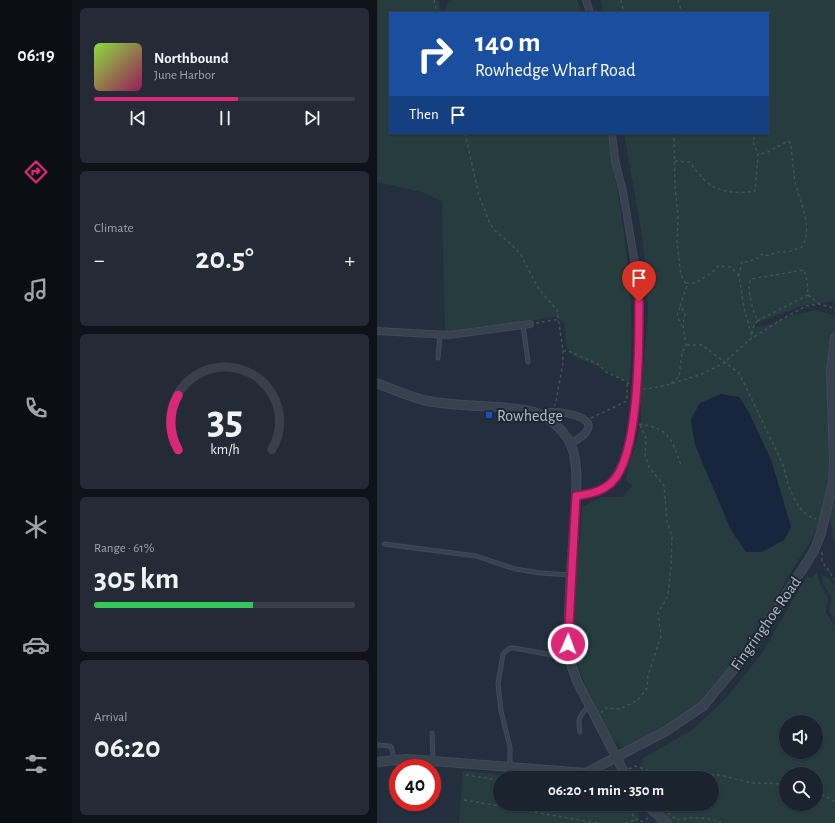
<!DOCTYPE html>
<html lang="en">
<head>
<meta charset="utf-8">
<style>
	body { margin:0; font-family:"Alegreya Sans",sans-serif; background:#242b36; color:#f1f3f6; height:100vh; display:flex; flex-direction:column; font-size:15px; white-space:nowrap }
	* { box-sizing:border-box; margin:0 }
	p { font-size:13px; color:#a0a4aa }
	.icon { flex:none; width:22px; height:22px; fill:none; stroke:currentColor; stroke-width:2; stroke-linecap:round; stroke-linejoin:round }
	.map { position:relative; flex:1; overflow:hidden }
	.sheet { display:flex; flex-direction:column; gap:8px; padding:8px; background:#0f1319; width:305px }
	.sheet>* { flex:none }
	.top-card { position:absolute; left:12px; top:12px; width:380px; height:122px; border-radius:0px; box-shadow:0 1px 3px #0004,0 0 0 1px #39404a; background:#1a4fa0; color:#fff; overflow:hidden }
	.controls { position:absolute; left:402px; top:715px; display:grid; gap:8px }
	.controls a { display:grid; place-items:center; width:44px; height:44px; border-radius:50%; background:#1b232e; box-shadow:0 1px 3px #0004,0 0 0 1px #39404a; font-size:20px }
	.speed { position:absolute; left:12px; top:759px; display:flex; gap:8px; font-size:20px; font-weight:700; text-align:center }
	.speed>* { display:grid; place-content:center; width:52px; height:52px; border-radius:50%; background:#1b232e; box-shadow:0 1px 3px #0004,0 0 0 1px #39404a; line-height:1 }
	.speed .limit { border:6px solid #d22; background:#fff; color:#111 }
	.pin { position:absolute; display:grid; place-items:center; width:34px; height:34px; color:#fff; margin:-41px -17px; border-radius:50% 50% 50% 0; rotate:-45deg; box-shadow:0 0 4px #0007 }
	.pin .icon { rotate:45deg }
	.me { position:absolute; width:44px; margin:-22px; rotate:2deg; stroke-linejoin:round; filter:drop-shadow(0 0 3px #0008) }
	.turn { display:flex; align-items:center; gap:14px; height:84px; padding:0 20px; font-size:18px }
	.turn .icon { width:52px; height:52px; stroke-width:2.5 }
	.turn b { display:block; font-size:28px; line-height:34px }
	.then { display:flex; align-items:center; height:38px; padding:0 20px; background:#0003; gap:8px; font-size:15px }
	.big { font-size:30px; font-weight:700; line-height:1.1 }
	.sheet .tile { flex:1; display:flex; flex-direction:column; justify-content:center; gap:6px; min-width:0; padding:0 14px; border-radius:6px; background:#242b36 }
	.sheet .dial { align-items:center; gap:0 }
	.dial svg { height:104px; overflow:visible; fill:none; stroke:#39404a; stroke-width:7; stroke-linecap:round; text-anchor:middle }
	.dial text { fill:#f1f3f6; stroke:none }
	.song { display:flex; align-items:center; gap:12px }
	.cover { width:48px; height:48px; border-radius:6px; background:linear-gradient(135deg,hsl(90 70% 55%),hsl(330 70% 35%)) }
	.played { height:4px; border-radius:2px; background:linear-gradient(90deg,#db2777 55%,#39404a 55%) }
	.keys { display:flex; justify-content:space-around; direction:ltr }
	.heat { display:flex; justify-content:space-between; align-items:center; font-size:22px; direction:ltr }
	.charge { height:6px; border-radius:3px; background:linear-gradient(90deg,#34c759 61%,#39404a 0) }
	.trip { position:absolute; left:116px; top:771px; width:226px; height:40px; border-radius:20px; background:#1b232e; box-shadow:0 1px 3px #0004,0 0 0 1px #39404a; font-weight:700; line-height:40px; text-align:center }
	main { display:flex; flex:1; min-height:0 }
	.menu { display:flex; flex-direction:column; width:72px; justify-content:space-around; align-items:center; background:#0b0e12; color:#a0a4aa }
	.menu .icon { width:28px; height:28px }
	.menu .on { color:#db2777 }
	.menu b { font-size:18px; color:#f1f3f6 }
	.map>svg:first-child { display:block }
</style>
</head>
<body>
<main>
<nav class="menu">
<b>06:19</b>
<svg class="icon on" aria-label="directions" viewBox="0 0 24 24"><path d="M12 3l9 9-9 9-9-9zM9 14v-3h6M13 9l2 2-2 2"/></svg>
<svg class="icon" aria-label="music" viewBox="0 0 24 24"><path d="M9 18V5l10-2v13"/><circle cx="6" cy="18" r="3"/><circle cx="16" cy="16" r="3"/></svg>
<svg class="icon" aria-label="phone" viewBox="0 0 24 24"><path d="M5 4h4l2 5-3 2q2 4 5 5l2-3 5 2v4C11 20 4 13 5 4z"/></svg>
<svg class="icon" aria-label="climate" viewBox="0 0 24 24"><path d="M12 3v18M4 7l16 10M4 17L20 7"/></svg>
<svg class="icon" aria-label="car" viewBox="0 0 24 24"><path d="M5 17H2v-5l4-1 3-4h7l3 4 3 1v5h-3M9 17h6M6 11h13"/><circle cx="7" cy="17" r="2"/><circle cx="17" cy="17" r="2"/></svg>
<svg class="icon" aria-label="filters" viewBox="0 0 24 24"><path d="M4 7h16M4 17h16"/><circle cx="9" cy="7" r="2"/><circle cx="15" cy="17" r="2"/></svg>
</nav>
<section class="sheet">
<div class="tile">
<div class="song"><i class="cover"></i><div><b>Northbound</b><p>June Harbor</p></div></div>
<div class="played"></div>
<div class="keys"><svg class="icon" aria-label="previous" viewBox="0 0 24 24"><path d="M18 5L8 12l10 7zM5 5v14"/></svg><svg class="icon" aria-label="pause" viewBox="0 0 24 24"><path d="M8 5v14M16 5v14"/></svg><svg class="icon" aria-label="next" viewBox="0 0 24 24"><path d="M6 5l10 7-10 7zM19 5v14"/></svg></div>
</div>
<div class="tile"><p>Climate</p>
<div class="heat"><a>−</a><b class="big">20.5°</b><a>+</a></div>
</div>
<div class="tile dial"><svg viewBox="0 0 100 80">
<path d="M14 69A42 42 0 1 1 86 69"/>
<path d="M14 69A42 42 0 0 1 14 27" stroke="#db2777"/>
<text x="50" y="56" font-size="32" font-weight="700">35</text>
<text x="50" y="72" font-size="11">km/h</text>
</svg></div>
<div class="tile"><p>Range · 61%</p><b class="big">305 km</b><div class="charge"></div></div>
<div class="tile"><p>Arrival</p><b class="big">06:20</b></div>
</section>
<div class="map">
<svg width="458" height="823" viewBox="0 0 458 823">
	<rect width="100%" height="100%" fill="#242f3e"/>
	<path fill="#263c3f" fill-rule="evenodd" d="M0 0H61L64 13H13V133H230C245 212 261 303 252 384L224 368 196 356 189 346 187 322 179 317 68 332 65 201 44 192 0 182Z
		M73 0H200L205 13H68L69 6Z
		M224 0H458V301L427 305 380 323 376 327 387 326 416 315 440 310 458 316V546L450 502 441 529 414 572 377 638 345 680 310 716 278 737 245 748 229 733 223 716 204 675 195 645 196 598 202 547 205 507 224 497H246L255 486 249 480 252 463 259 443 264 421 263 403 271 314 270 279 265 236 247 133H391V13H226ZM362 397 372 413 394 460 414 527 407 540 318 445 314 419 323 403Z
		M440 572 443 583 451 598 449 613 458 626V823H278L283 813 276 804H335V778H262L263 765 265 766 266 758 312 732 323 723 350 697 385 653 430 576 434 578ZM409 722H439V752H409ZM409 774H439V804H409Z
		M445 575 451 578 458 586V621L452 612 454 598 446 583Z
		M86 771 161 778H123V804H257L262 819 259 823H82Z"/>
	<path fill="#17263c" d="M344 394 362 397 372 413 394 460 414 527 407 540 385 552H369L354 530 318 445 314 419 323 403Z"/>
	<g fill="none" stroke-linecap="round" stroke-linejoin="round">
		<g stroke="#414a57" stroke-width="5">
			<path id="service" d="M146 325 151 362
				M61 358 63 335
				M7 544 99 556 138 569 163 573 193 575
				M203 732C200 717 203 717 212 705
				M55 733 56 760
				M0 745 13 746 15 749 17 759
				M133 765V747L124 711 121 684 126 654 133 648H137L192 658"/>
		</g>
		<g stroke="#414a57" stroke-width="8">
			<path id="minor" d="M209 0 213 13
				M0 331 72 335 153 324
				M166 415 170 412C194 411 236 421 193 444
				M199 496 227 489 236 481 248 458 256 424 262 345V302L259 270 246 192 238 160 235 133"/>
		</g>
		<g stroke="#414a57" stroke-width="10">
			<path id="tertiary" d="M0 383C17 390 33 397 51 401 83 407 116 405 148 410 170 413 192 432 197 454 202 478 198 505 197 529 194 568 192 606 191 644L192 658 200 681 250 778
				M0 762 30 759 209 773 289 731 326 706 376 646 437 551 444 533 456 482 457 460 454 372 458 338
				M209 773 222 778
				M268 804 290 823"/>
		</g>
		<path stroke="#3f5557" stroke-width="1.5" stroke-dasharray="3 3" stroke-linecap="butt" d="M57 0 60 13
			M244 0 247 13
			M301 0 305 13
			M88 133 102 196 112 221 117 230 133 243 144 255 161 288 180 310 186 351V363L178 406
			M298 161 312 162C318 168 324 178 331 183 344 193 363 194 378 191L381 154 376 142 378 133
			M362 276 365 261 370 262 381 258 385 254 388 256 401 252H411L425 247C437 225 422 203 418 181 416 169 415 156 414 144L411 141 389 153 381 154
			M309 283H319L337 271 341 266 354 267 362 276 367 308 375 337
			M431 295 380 321C376 309 369 291 374 279L427 270 430 280 431 295 442 304
			M303 307C299 314 300 318 305 325
			M159 323 182 319
			M375 334 376 328 380 321
			M310 345H325L362 373 401 454 407 468 411 485 415 494 422 507 430 515 439 519
			M186 351H191L221 364 229 372 250 382
			M294 383 302 377 305 353 309 345 306 325 308 314 303 306 310 286 304 275 300 243 301 216 298 187 297 133
			M266 389 282 387 294 384 325 374 347 363 372 340 407 318 429 306 442 304 456 308 458 311
			M214 418 250 401V382L252 384
			M262 424C293 428 294 439 304 465
			M445 552V561L458 580
			M224 713 228 708 243 709 261 700 270 688 271 676 284 636 281 613 291 596 294 566 295 536 290 522 287 486 272 467 268 455 269 438 263 425
			M252 769 258 766 283 774 343 775 375 783 409 784
			M89 775 123 780
			M439 792 458 801
			M87 800 220 823
			M248 804 258 818 263 822 269 820 272 817
			M291 813 300 820C316 817 330 817 345 823
			M248 823 260 820"/>
		<use href="#service" stroke="#38414e" stroke-width="3"/>
		<use href="#minor" stroke="#38414e" stroke-width="6"/>
		<use href="#tertiary" stroke="#38414e" stroke-width="8"/>
	</g>
	<g fill="none" stroke-linecap="round" stroke-linejoin="round">
		<g stroke="#8e194d" stroke-width="10">
			<path id="route" d="M191 644 199 496C212 494 225 492 235 482 263 455 262 341 262 302"/>
		</g>
		<use href="#route" stroke="#db2777" stroke-width="7"/>
	</g>
	<rect fill="#1a4fb4" stroke="#1d2633" stroke-width="1.5" x="108" y="411" width="8" height="8" rx="2"/>
	<g text-anchor="middle" stroke-width="4" stroke-linejoin="round" paint-order="stroke">
		<g font-size="16" fill="#b4bcc9" stroke="#1d2633" text-anchor="start">
			<text x="120" y="421">Rowhedge</text>
		</g>
		<g font-size="16" fill="#b4bcc9" stroke="#1d2633">
			<text transform="translate(388 623) rotate(-55)" y="6">Fingringhoe Road</text>
		</g>
	</g>
</svg>
<div class="controls">
<a><svg class="icon" aria-label="sound" viewBox="0 0 24 24"><path d="M4 9h4l5-4v14l-5-4H4zM17 9q2 3 0 6"/></svg></a>
<a><svg class="icon" aria-label="search" viewBox="0 0 24 24"><circle cx="10" cy="10" r="6"/><path d="M15 15l6 6"/></svg></a>
</div>
<div class="speed"><div class="limit">40</div></div>
<div class="pin" style="left:262px;top:302px;background:#d93025"><svg class="icon" aria-label="arrive" viewBox="0 0 24 24"><path d="M6 21V4h12l-3 4 3 4H6"/></svg></div>
<svg class="me" style="left:191px;top:644px" viewBox="-20 -20 40 40"><circle r="17" fill="#db2777" stroke="#fff" stroke-width="3"/><path d="M0-11L8 9 0 5-8 9z" fill="#fff"/></svg>
<div class="trip">06:20 · 1 min · 350 m</div>
<div class="top-card">
<div class="turn"><svg class="icon" aria-label="right" viewBox="0 0 24 24"><path d="M7 20v-9h11M14 6l5 5-5 5"/></svg><div><b>140 m</b>Rowhedge Wharf Road</div></div>
<div class="then">Then<svg class="icon" aria-label="arrive" viewBox="0 0 24 24"><path d="M6 21V4h12l-3 4 3 4H6"/></svg></div>
</div>
</div>
</main>
</body>
</html>
